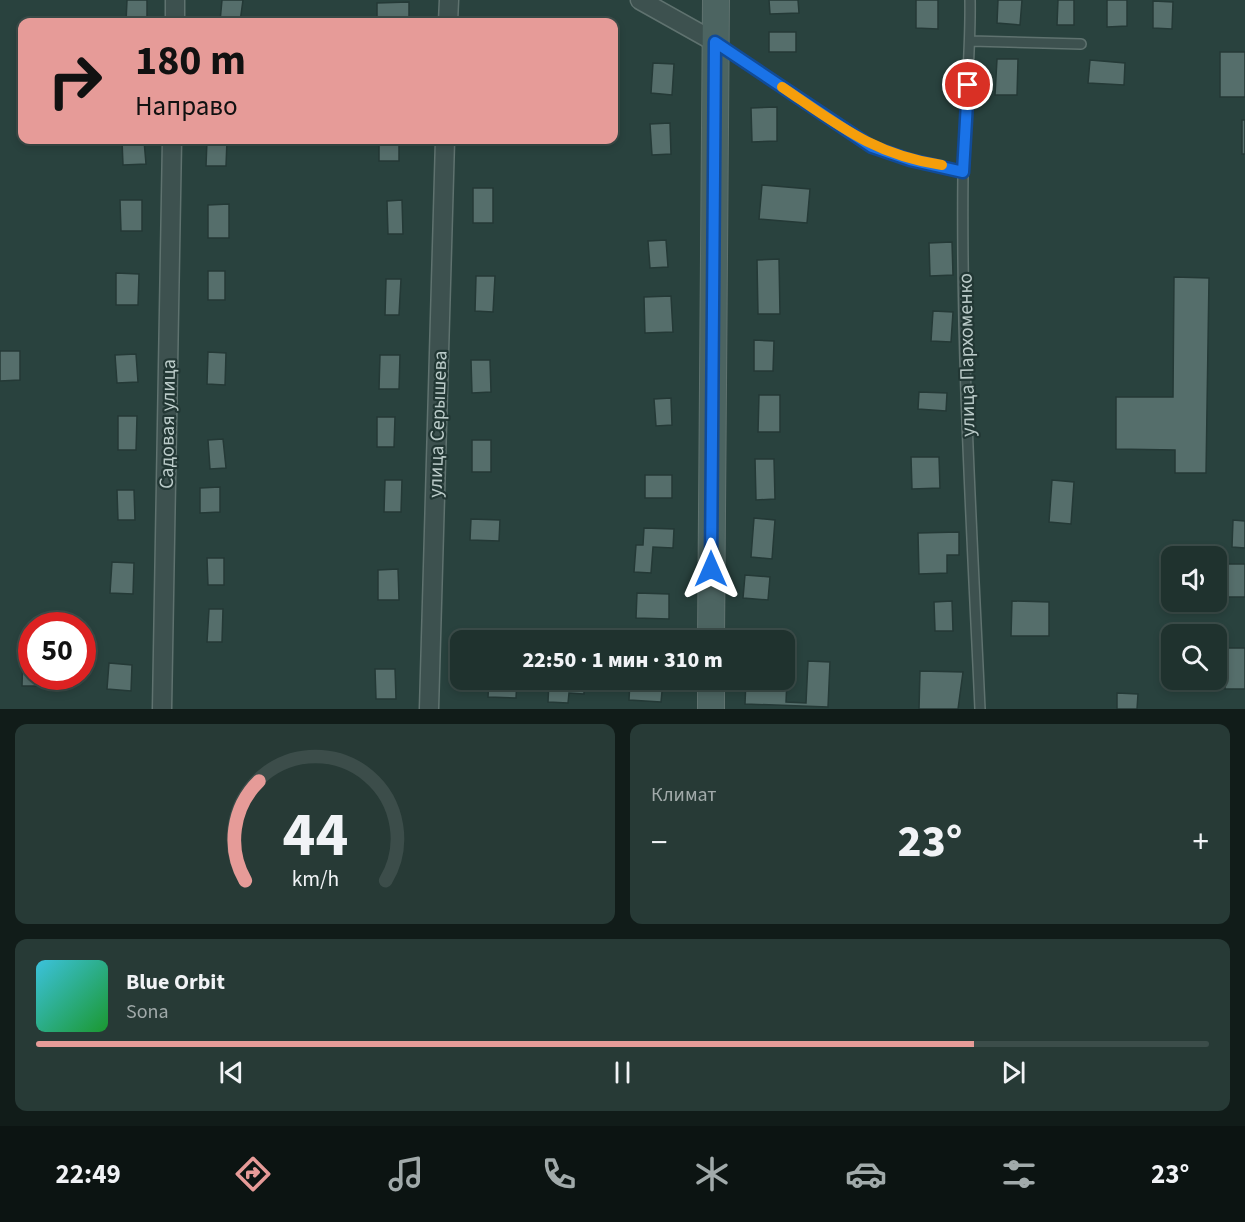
<!DOCTYPE html>
<html lang="ru">
<head>
<meta charset="utf-8">
<style>
	body { margin:0; font-family:"Source Sans 3",sans-serif; background:#273a36; color:#f1f3f6; height:100vh; display:flex; flex-direction:column; font-size:22px; white-space:nowrap }
	* { box-sizing:border-box; margin:0 }
	p { font-size:20px; color:#a1aaaa }
	.icon { flex:none; width:33px; height:33px; fill:none; stroke:currentColor; stroke-width:2; stroke-linecap:round; stroke-linejoin:round }
	.map { position:relative; height:709px; overflow:hidden }
	.sheet { display:flex; flex-direction:column; gap:15px; padding:15px; background:#111c19; flex:1 }
	.sheet>* { flex:none }
	.banner { position:absolute; left:18px; top:18px; width:600px; height:126px; border-radius:12px; box-shadow:0 3px 9px #0003,0 0 0 2px #3c4d4a; background:#e69b98; color:#111; overflow:hidden }
	.controls { position:absolute; left:1161px; top:546px; display:grid; gap:12px }
	.controls a { display:grid; place-items:center; width:66px; height:66px; border-radius:12px; background:#1f322e; box-shadow:0 3px 9px #0003,0 0 0 2px #3c4d4a; font-size:30px }
	.speed { position:absolute; left:18px; top:612px; display:flex; gap:12px; font-size:30px; font-weight:700; text-align:center }
	.speed>* { display:grid; place-content:center; width:78px; height:78px; border-radius:50%; background:#1f322e; box-shadow:0 3px 9px #0003,0 0 0 2px #3c4d4a; line-height:1 }
	.speed .limit { border:9px solid #d22; background:#fff; color:#111 }
	.pin { position:absolute; display:grid; place-items:center; width:51px; height:51px; color:#fff; margin:-26px; border:3px solid #fff; border-radius:50%; box-shadow:0 2px 6px #0007 }
	.me { position:absolute; width:66px; margin:-33px; rotate:0deg; stroke-linejoin:round; filter:drop-shadow(0 0 4px #0008) }
	.turn { display:flex; align-items:center; gap:21px; height:126px; padding:0 18px; font-size:27px }
	.turn .icon { width:78px; height:78px; stroke-width:2.5 }
	.turn b { display:block; font-size:42px; line-height:51px }
	.big { font-size:45px; font-weight:800; line-height:1.1 }
	.sheet .widget { flex:1; display:flex; flex-direction:column; justify-content:center; gap:9px; min-width:0; padding:0 21px; border-radius:12px; background:#273a36 }
	.sheet .dial { align-items:center; gap:0 }
	.dial svg { height:156px; overflow:visible; fill:none; stroke:#3c4d4a; stroke-width:7; stroke-linecap:round; text-anchor:middle }
	.dial text { fill:#f1f3f6; stroke:none }
	.song { display:flex; align-items:center; gap:18px }
	.cover { width:72px; height:72px; border-radius:9px; background:linear-gradient(135deg,hsl(190 70% 55%),hsl(130 70% 35%)) }
	.played { height:6px; border-radius:3px; background:linear-gradient(90deg,#e69b98 80%,#3c4d4a 80%) }
	.keys { display:flex; justify-content:space-around; direction:ltr }
	.heat { display:flex; justify-content:space-between; align-items:center; font-size:33px; direction:ltr }
	.sheet .tiles { flex:1; display:grid; gap:15px; grid-template-columns:1fr 1fr }
	.widget:last-child { grid-column:span 2 }
	.trip { position:absolute; left:450px; top:630px; width:345px; height:60px; border-radius:12px; background:#1f322e; box-shadow:0 3px 9px #0003,0 0 0 2px #3c4d4a; font-weight:800; line-height:60px; text-align:center }
	.menu { display:flex; height:96px; justify-content:space-around; align-items:center; background:#0c1412; color:#a1aaaa }
	.menu .icon { width:42px; height:42px }
	.menu .current { color:#e69b98 }
	.menu b { font-size:27px; color:#f1f3f6 }
	.map>svg:first-child { display:block }
</style>
</head>
<body>
<div class="map">
<svg width="1245" height="709" viewBox="0 0 1245 709">
	<rect width="100%" height="100%" fill="#29423e"/>
	<path fill="#556e6b" stroke="#243936" stroke-width="1.5" d="M127 0H147V22H126Z
		M222 0H243L240 22H220Z
		M769 0H798L799 13 770 14Z
		M916 0H938V29L916 28Z
		M998 0H1022L1020 25 997 23Z
		M1058 0H1074V25H1057Z
		M1107 0H1127V26L1107 27Z
		M1153 1 1173 2 1172 29 1153 28Z
		M409 2V22H377V3Z
		M769 32H796V52H769Z
		M1220 52H1245V97H1220Z
		M997 59H1018L1017 95H995Z
		M1090 60 1125 63 1124 85 1088 83Z
		M653 63 674 64 672 95 651 93Z
		M777 107V141L752 142 751 108Z
		M1242 120H1245V154H1242Z
		M670 123 671 154 652 155 650 124Z
		M122 140H144L146 164 123 165Z
		M207 140H227L226 166H206Z
		M379 140H399V161H379Z
		M474 140H495L494 145H474Z
		M762 185 810 189 807 223 759 219Z
		M473 188H493V223H473Z
		M120 200H142V231H121Z
		M402 200 403 234H388L387 201Z
		M229 204V238H208V205Z
		M666 240 668 267 650 268 648 241Z
		M952 242 953 275 930 276 929 243Z
		M779 259 780 314H758L757 260Z
		M208 271H225V300H208Z
		M116 273 139 274 138 305H116Z
		M476 276H495L493 312 475 311Z
		M1174 277 1209 278 1206 473H1175V450L1116 449V397H1173Z
		M386 279H401L399 315H385Z
		M671 296 673 332 645 333 644 297Z
		M933 311 953 312 951 342 931 341Z
		M754 340 774 341 773 371H754Z
		M0 351H20V380L0 381Z
		M208 352 226 353 225 385 207 384Z
		M136 354 138 382 117 383 115 355Z
		M380 355H400L399 389H379Z
		M471 360H490L491 392 472 393Z
		M919 392 947 393 946 411 918 409Z
		M759 395H780V432H758Z
		M671 398 672 425 656 426 654 399Z
		M118 416H137L136 450H118Z
		M377 417H395L394 447H377Z
		M223 439 226 468 210 469 208 440Z
		M472 440H491V472H472Z
		M911 457H939L940 488 912 489Z
		M755 459H774L775 499 756 500Z
		M645 475H672V498H645Z
		M385 480H402L401 512H384Z
		M1052 480 1074 482 1071 524 1049 522Z
		M220 487V512L200 513V488Z
		M117 490H134L135 520H118Z
		M754 518 775 520 772 559 751 557Z
		M471 519 500 520 499 541 470 540Z
		M1233 520 1245 521V548L1232 547Z
		M644 528 674 529 673 548 653 547 651 573 634 572 636 545H643Z
		M959 532V555H947V573L919 574 918 533Z
		M207 558H224V585H208Z
		M112 562 134 563 133 594 110 593Z
		M1223 564H1245V597H1223Z
		M398 569 399 600H378V570Z
		M745 575 770 577 768 600 743 598Z
		M637 593 669 594V619L636 618Z
		M952 601 953 631H935L934 602Z
		M1012 601 1049 602V636H1011Z
		M209 609H223L222 642H207Z
		M1217 648H1245V689H1225V665H1217Z
		M23 653H32V676H55V686H22Z
		M784 655H788L786 702 806 703 808 661 830 662 828 707 745 704 746 680H784Z
		M109 663 132 665 131 691 107 689Z
		M375 669H395L396 699H376Z
		M920 671 963 672 958 709H919Z
		M489 680H517L516 698 488 697Z
		M549 680H584V694L569 693 568 703 548 702Z
		M630 680 663 681 661 702 629 700Z
		M1117 693 1138 694 1137 709H1117Z"/>
	<g fill="none" stroke-linecap="round" stroke-linejoin="round">
		<g stroke="#5f726f" stroke-width="12">
			<path id="lane" d="M970 0C971 58 964 115 963 173 961 351 972 531 980 709
				M971 41 1081 44
				M719 45 872 147 910 160 963 172"/>
		</g>
		<g stroke="#5f726f" stroke-width="21">
			<path id="street" d="M640 0 715 42
				M175 22V0
				M448 22 449 0
				M162 709 172 140
				M429 709 445 140"/>
		</g>
		<g stroke="#5f726f" stroke-width="28">
			<path id="secondary" d="M711 640 716 0
				M711 709V680"/>
		</g>
		<use href="#lane" stroke="#3d514f" stroke-width="9"/>
		<use href="#street" stroke="#3d514f" stroke-width="18"/>
		<use href="#secondary" stroke="#4c6461" stroke-width="26"/>
	</g>
	<g fill="none" stroke-linecap="round" stroke-linejoin="round">
		<g stroke="#114b97" stroke-width="15">
			<path id="route" d="M711 569 715 42 872 147 910 160 963 172 968 85"/>
		</g>
		<use href="#route" stroke="#1a73e8" stroke-width="10"/>
		<path stroke="#f59e0b" stroke-width="10" d="M782 87C838 125 874 155 942 165"/>
	</g>
	<g text-anchor="middle" stroke-width="4.5" stroke-linejoin="round" paint-order="stroke">
		<g font-size="20" fill="#bbcbc9" stroke="#223734">
			<text transform="translate(966 355) rotate(-91)" y="7">улица Пархоменко</text>
			<text transform="translate(167 424) rotate(-89)" y="7">Садовая улица</text>
			<text transform="translate(437 424) rotate(-88)" y="7">улица Серышева</text>
		</g>
	</g>
</svg>
<div class="controls">
<a><svg class="icon" aria-label="sound" viewBox="0 0 24 24"><path d="M4 9h4l5-4v14l-5-4H4zM17 9q2 3 0 6"/></svg></a>
<a><svg class="icon" aria-label="search" viewBox="0 0 24 24"><circle cx="10" cy="10" r="6"/><path d="M15 15l6 6"/></svg></a>
</div>
<div class="speed"><div class="limit">50</div></div>
<div class="pin" style="left:968px;top:85px;background:#d93025"><svg class="icon" aria-label="arrive" viewBox="0 0 24 24"><path d="M6 21V4h12l-3 4 3 4H6"/></svg></div>
<svg class="me" style="left:711px;top:569px" viewBox="-20 -20 40 40"><path d="M0-17L14 15 0 8-14 15z" fill="#1a73e8" stroke="#fff" stroke-width="4"/></svg>
<div class="trip">22:50 · 1 мин · 310 m</div>
<div class="banner">
<div class="turn"><svg class="icon" aria-label="right" viewBox="0 0 24 24"><path d="M7 20v-9h11M14 6l5 5-5 5"/></svg><div><b>180 m</b>Направо</div></div>
</div>
</div>
<section class="sheet">
<div class="tiles">
<div class="widget dial"><svg viewBox="0 0 100 80">
<path d="M14 69A42 42 0 1 1 86 69"/>
<path d="M14 69A42 42 0 0 1 21 18" stroke="#e69b98"/>
<text x="50" y="56" font-size="32" font-weight="700">44</text>
<text x="50" y="72" font-size="11">km/h</text>
</svg></div>
<div class="widget"><p>Климат</p>
<div class="heat"><a>−</a><b class="big">23°</b><a>+</a></div>
</div>
<div class="widget">
<div class="song"><i class="cover"></i><div><b>Blue Orbit</b><p>Sona</p></div></div>
<div class="played"></div>
<div class="keys"><svg class="icon" aria-label="previous" viewBox="0 0 24 24"><path d="M18 5L8 12l10 7zM5 5v14"/></svg><svg class="icon" aria-label="pause" viewBox="0 0 24 24"><path d="M8 5v14M16 5v14"/></svg><svg class="icon" aria-label="next" viewBox="0 0 24 24"><path d="M6 5l10 7-10 7zM19 5v14"/></svg></div>
</div>
</div>
</section>
<nav class="menu">
<b>22:49</b>
<svg class="icon current" aria-label="directions" viewBox="0 0 24 24"><path d="M12 3l9 9-9 9-9-9zM9 14v-3h6M13 9l2 2-2 2"/></svg>
<svg class="icon" aria-label="music" viewBox="0 0 24 24"><path d="M9 18V5l10-2v13"/><circle cx="6" cy="18" r="3"/><circle cx="16" cy="16" r="3"/></svg>
<svg class="icon" aria-label="phone" viewBox="0 0 24 24"><path d="M5 4h4l2 5-3 2q2 4 5 5l2-3 5 2v4C11 20 4 13 5 4z"/></svg>
<svg class="icon" aria-label="climate" viewBox="0 0 24 24"><path d="M12 3v18M4 7l16 10M4 17L20 7"/></svg>
<svg class="icon" aria-label="car" viewBox="0 0 24 24"><path d="M5 17H2v-5l4-1 3-4h7l3 4 3 1v5h-3M9 17h6M6 11h13"/><circle cx="7" cy="17" r="2"/><circle cx="17" cy="17" r="2"/></svg>
<svg class="icon" aria-label="filters" viewBox="0 0 24 24"><path d="M4 7h16M4 17h16"/><circle cx="9" cy="7" r="2"/><circle cx="15" cy="17" r="2"/></svg>
<b>23°</b>
</nav>
</body>
</html>
